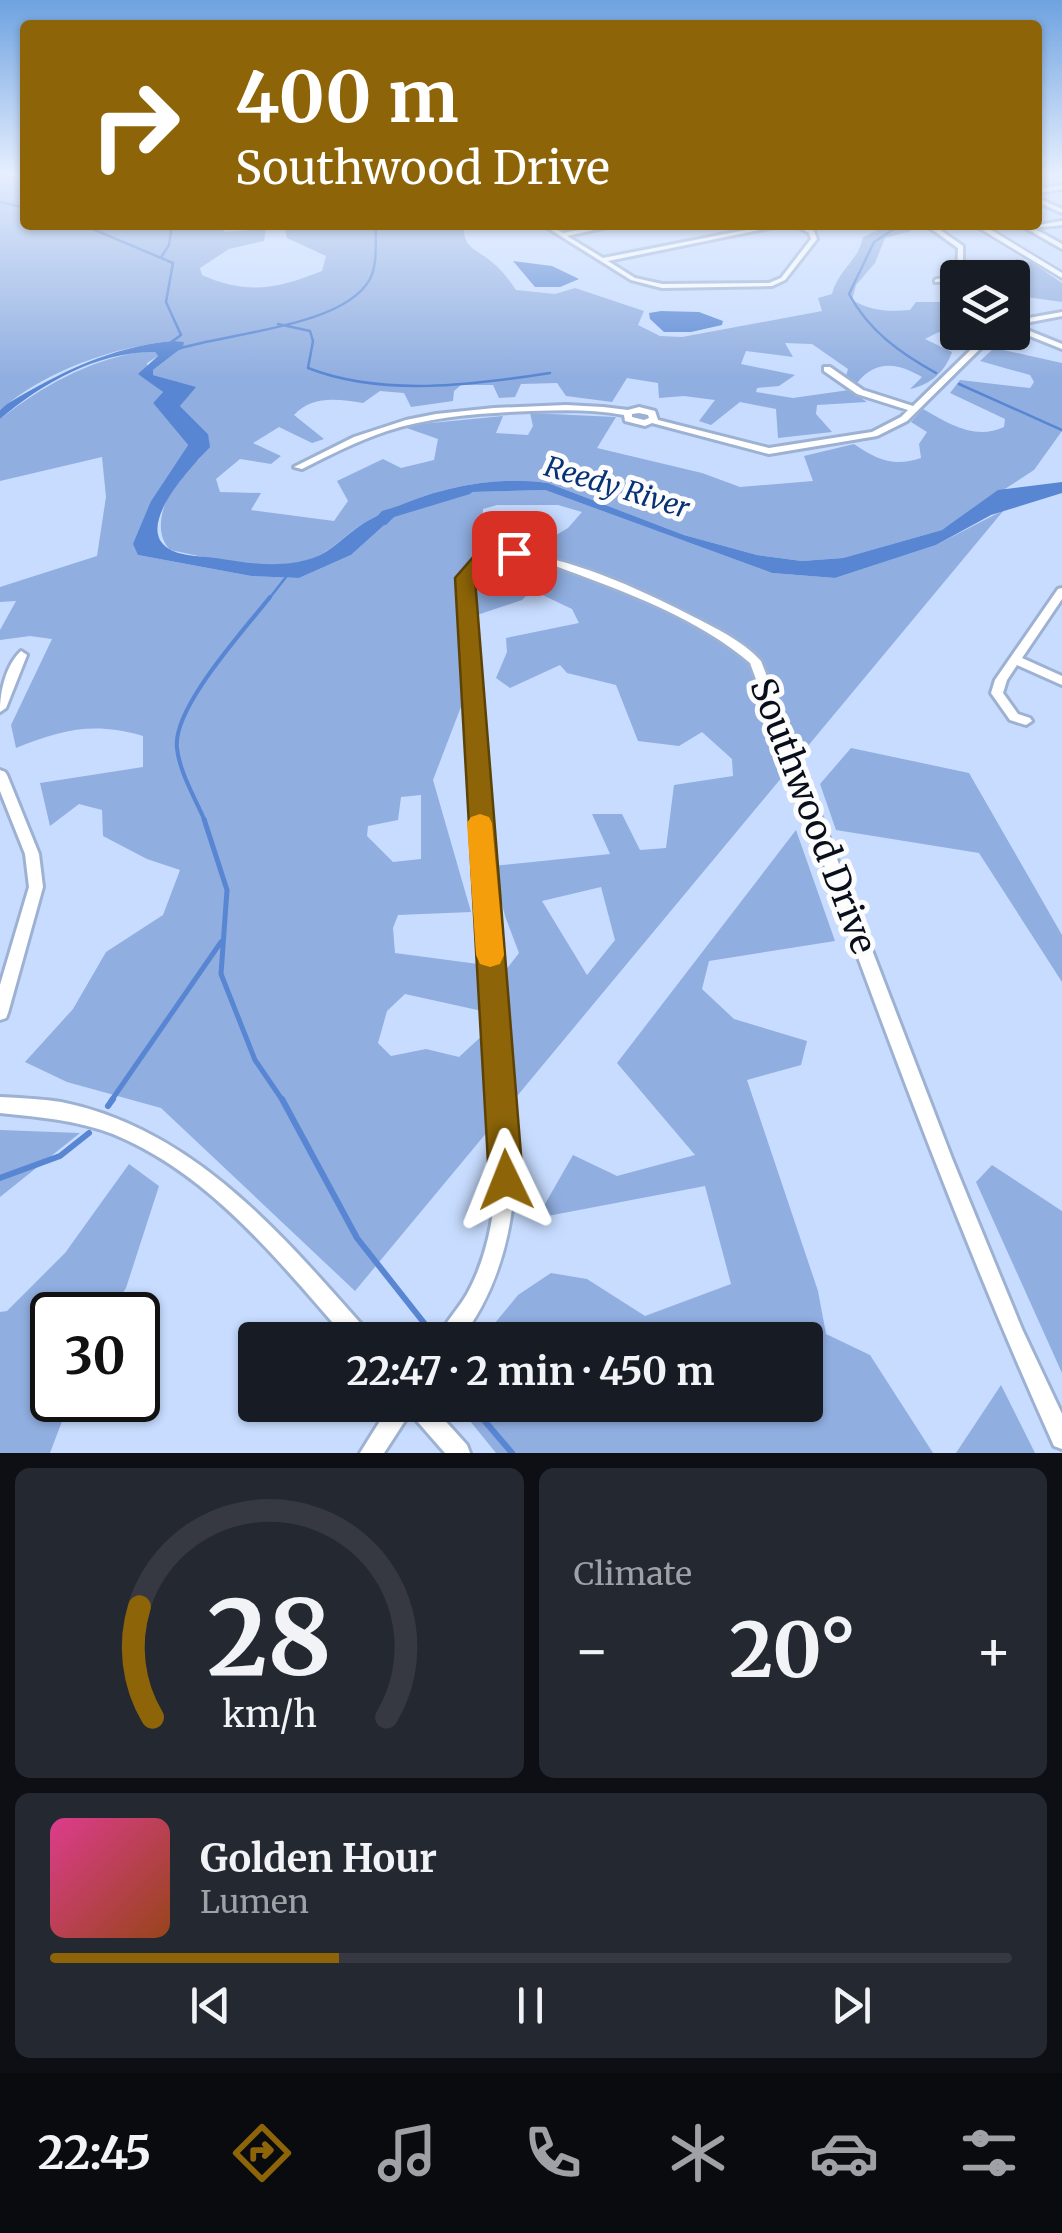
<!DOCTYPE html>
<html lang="en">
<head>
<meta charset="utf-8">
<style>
	body { margin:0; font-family:Merriweather,serif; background:#242831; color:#f1f3f6; height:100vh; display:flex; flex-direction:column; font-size:38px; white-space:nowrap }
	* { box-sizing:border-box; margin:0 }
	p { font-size:32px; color:#9ea1a6 }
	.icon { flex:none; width:55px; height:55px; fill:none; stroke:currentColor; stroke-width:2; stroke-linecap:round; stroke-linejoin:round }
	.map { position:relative; height:1453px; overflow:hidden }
	.drawer { display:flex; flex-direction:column; gap:15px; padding:15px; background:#0d0f14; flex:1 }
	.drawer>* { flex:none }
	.guide { position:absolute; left:20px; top:20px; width:1022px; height:210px; border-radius:10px; box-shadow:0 2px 8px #0004; background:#8d6508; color:#fff; overflow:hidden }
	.buttons { position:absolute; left:940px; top:260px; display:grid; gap:20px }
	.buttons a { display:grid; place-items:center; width:90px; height:90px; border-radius:10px; background:#171b24; box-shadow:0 2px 8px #0004; font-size:50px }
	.speed { position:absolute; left:30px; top:1292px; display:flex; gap:20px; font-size:50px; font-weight:700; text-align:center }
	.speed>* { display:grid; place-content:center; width:130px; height:130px; border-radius:50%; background:#171b24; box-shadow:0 2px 8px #0004; line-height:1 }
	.speed .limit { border:5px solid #111; border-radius:15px; background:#fff; color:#111 }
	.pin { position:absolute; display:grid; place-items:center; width:85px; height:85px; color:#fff; margin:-42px; border-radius:20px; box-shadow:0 5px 15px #0006 }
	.me { position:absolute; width:110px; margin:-55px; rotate:358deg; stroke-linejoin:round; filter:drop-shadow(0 0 8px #0008) }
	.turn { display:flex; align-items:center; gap:35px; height:210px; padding:0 50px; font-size:45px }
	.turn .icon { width:130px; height:130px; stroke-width:2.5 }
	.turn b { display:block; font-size:70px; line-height:85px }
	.big { font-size:75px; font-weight:700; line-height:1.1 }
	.drawer .widget { flex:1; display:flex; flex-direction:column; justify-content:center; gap:15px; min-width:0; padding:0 35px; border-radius:15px; background:#242831 }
	.drawer .dial { align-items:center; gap:0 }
	.dial svg { height:260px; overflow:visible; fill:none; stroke:#363941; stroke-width:7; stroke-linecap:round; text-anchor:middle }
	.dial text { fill:#f1f3f6; stroke:none }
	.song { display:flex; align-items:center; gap:30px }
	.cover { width:120px; height:120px; border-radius:15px; background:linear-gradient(135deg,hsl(330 70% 55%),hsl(20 70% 35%)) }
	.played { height:10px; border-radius:5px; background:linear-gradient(90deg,#8d6508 30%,#363941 30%) }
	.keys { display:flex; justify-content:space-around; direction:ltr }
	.heat { display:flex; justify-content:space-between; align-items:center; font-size:55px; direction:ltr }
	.drawer .tiles { flex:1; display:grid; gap:15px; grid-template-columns:1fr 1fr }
	.widget:last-child { grid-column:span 2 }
	.trip { position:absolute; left:238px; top:1322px; width:585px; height:100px; border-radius:10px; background:#171b24; box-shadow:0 2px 8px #0004; font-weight:700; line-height:100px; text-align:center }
	.tabs { display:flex; height:160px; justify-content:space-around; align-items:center; background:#090b0e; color:#9ea1a6 }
	.tabs .icon { width:70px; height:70px }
	.tabs .on { color:#8d6508 }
	.tabs b { font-size:45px; color:#f1f3f6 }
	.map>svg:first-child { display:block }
</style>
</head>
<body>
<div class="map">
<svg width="1062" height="1453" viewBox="0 0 1062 1453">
	<rect width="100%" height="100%" fill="#c7dcff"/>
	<path fill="#90aee0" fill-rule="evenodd" d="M0 174H25V225H222L224 232 266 229 264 241 229 249 200 268 202 275C247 295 277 289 322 271L326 256 287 238 284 225H464C462 249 479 250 493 263 502 270 510 281 516 290L555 294 575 288 644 311 638 325 660 336 682 337 822 311 818 298 832 294C839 268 858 262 863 237L888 225H907L911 231 885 238 875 263 856 285 852 300C872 311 887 312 910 310L916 302H957V308L946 316 957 323 958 332 965 333 967 338 939 332 925 339 952 352C945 372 930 385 910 389L922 377C898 363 876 359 857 383L846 376 848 369 812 344 785 343 793 357 746 351 741 364 795 375 779 386 757 388 756 392 793 398 849 390 867 402 817 405 816 414 832 432 778 438 776 409 740 402 711 425 699 421 715 400 684 396 659 398 658 383 627 378 612 402 566 396 557 383 521 384 515 397 499 398 493 385H461L454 391 453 401 411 407 404 393 380 391 363 403C338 399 312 395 294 415L324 439 312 443 279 427 253 443 281 456 271 464 240 459 216 479 220 492 261 493 251 510 334 521 348 501 337 481 383 459 401 468 434 460 438 439 401 426 503 416 496 433 528 435 533 426 530 413 616 417 597 448 702 473 740 487 813 481 804 456 854 444C877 460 894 467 921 458L919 444 927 432 911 422 923 409C948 423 975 441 1004 427L1005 419 950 393 960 380 1030 388 1034 382 1030 375 980 361 994 348 1062 363V431L1034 470 942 530 843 558 802 561 757 555 684 535 548 483C486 474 418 492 364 523 347 533 333 550 314 558 270 574 214 559 170 550 149 528 168 489 187 468 191 464 197 462 200 458 204 452 206 441 208 434L180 406 194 387 153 375V370L183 347 173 341C113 347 47 370 0 410Z
		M1016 259 1031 262 1062 283V302L1013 295 1012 264Z
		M139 352H155L158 356 147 363 148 380 163 392 153 403 188 445 151 501 138 555 251 576 299 578 351 555 401 510 418 502 472 492 545 490 772 573 835 578 936 545 1004 510 355 1291 161 1108 67 1082 25 1062 73 1009 106 952 163 915 180 870 147 859 103 836 102 810 79 804 50 826 40 783 143 767V736C93 722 64 729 16 748L11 725 52 639 30 636 0 640V630L16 601 0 602V587L97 556 106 497 102 457 0 481V419C43 386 85 362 139 352ZM497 505H558L582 512 568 528 539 545 492 535 501 515 483 517V509ZM532 590 572 609 579 623 506 638 507 652 496 678 510 688 560 665 567 673 616 685 638 741 679 746 702 732 732 759 733 776 674 785 666 848 640 850 622 814H592L610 854 493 866 505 916 519 953 505 971 484 1034 459 1057 426 1049 391 1056 378 1043 387 1011 405 994 482 1011 478 964 395 953 393 928 398 915 471 912 433 780 477 665V615L522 600ZM421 795V859L393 862 367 836 368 826 398 820 401 797ZM601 887 615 940 587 975 542 901Z
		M851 748 969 773 1062 935V982L979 853 836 830 820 784Z
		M796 830 835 941 709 961 702 989 734 1019 807 1041 801 1065 747 1080 818 1291 826 1334 870 1355 933 1453H496L457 1405H805V1340H481L518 1295 551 1273 587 1279 645 1316 731 1284 705 1186 537 1218 573 1155 617 1176 695 1155 617 1063Z
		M0 1130 80 1133 0 1197Z
		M129 1164 159 1186 126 1288 108 1315H52V1400H70L50 1453H0V1312L7 1311 65 1253Z
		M992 1165 1062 1211V1373L976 1182Z
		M1001 1385 1035 1453H955H956Z"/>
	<path fill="#5886d3" d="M513 261 552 266 579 279 560 287H535Z
		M661 311 699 312 723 321 722 325 691 332H664L650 319 649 313Z
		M173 341 184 342 183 347 153 370V375L196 387 180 406 208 434 210 447C194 464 132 527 169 549 182 557 207 556 222 559 252 564 284 568 313 558 333 551 346 534 364 523 418 492 486 474 548 483L684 535 757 555 802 561 843 558 942 530 998 490 1062 482V493L991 515 936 545 835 578 772 573 545 490 472 492 418 502 401 510 351 555 299 578 251 576 138 555 133 544 151 501 188 445 153 403 163 392 138 374 158 356 155 352C99 351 42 383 0 419V410L7 404C61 372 110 347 173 341Z"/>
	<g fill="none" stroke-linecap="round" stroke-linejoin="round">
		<path stroke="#5886d3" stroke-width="2.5" d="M0 202 25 208
			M83 225 173 263 166 302 181 335 170 343
			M900 225 874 242 849 294C869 331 900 353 936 373
			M162 256 169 245 172 225
			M278 324 310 331 313 341 308 368C382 397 473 385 550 373
			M178 349C227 333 344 327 370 279 378 264 375 241 376 225
			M959 384 1062 430
			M268 600 286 577"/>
		<path stroke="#5886d3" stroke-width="4" d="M205 821C196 800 179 771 177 748 172 708 245 629 270 597"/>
		<path stroke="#5886d3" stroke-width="5" d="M204 819 227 890 221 974 255 1060 283 1101
			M111 1101 221 942"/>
		<path stroke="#5886d3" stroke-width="6" d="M282 1099 357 1238 432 1333
			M108 1106 113 1099
			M0 1178 60 1156 89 1133
			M471 1405 512 1453"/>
		<path fill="#5886d3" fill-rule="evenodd" d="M465 486 473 491 470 494 394 517 386 525H374L372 522 382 511Z"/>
		<g stroke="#9db2d3" stroke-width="6">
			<path id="minor" d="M1062 185V189L1038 193V189Z
				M1038 198 1062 209V213L1038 202Z
				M1062 221V225L1033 228 1062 244V249L1020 225H1038Z
				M543 225H550L563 233 604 225H616L567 236 603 258 771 225H783L608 261 635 278 662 284 769 283 781 278 811 239 809 233 795 225H803L814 231 817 239 785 280 772 286 662 288 631 280Z
				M926 225H933L963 246V278H958V281L935 282V280L937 279 957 277 958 248Z
				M1062 312V316L1015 325 1062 344V349L1012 329V321Z
				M989 332H997L907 421 877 436 769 454 652 423 645 426 625 421 624 415C593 409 562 410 531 411 483 413 433 416 387 431 357 441 330 455 302 469L294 467 354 437 406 420 436 414 494 408 566 405 603 407 628 410 639 407 655 411 658 420 769 448 872 432 901 417 908 410 857 394 824 371V367H830L863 390 913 406ZM639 413 648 415 649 418 644 420 632 417V414Z
				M509 550C572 559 634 586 690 615 715 628 742 640 761 661L953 1161 1022 1329 1062 1414V1449L1054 1446C939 1191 847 925 750 663 701 621 636 596 577 574 554 566 526 553 501 557 487 559 477 566 470 578L515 1180C511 1239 496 1293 460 1340H437C444 1323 458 1310 467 1294 487 1258 493 1220 497 1180L460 578C471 558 487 552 509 550Z
				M1062 588V599L1022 658 1062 676V685L1017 665 1007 680 1003 693 1018 714 1030 718 1032 721 1026 725 1010 720 991 693 995 680 1058 589Z
				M21 651 27 655 6 708 0 712C0 691 6 665 21 651Z
				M0 770 5 772 7 775 39 854 43 887 8 1013 6 1018 0 1020V985L29 887 25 854 0 791Z
				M0 1097C20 1098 41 1099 61 1102 195 1129 283 1236 369 1333L372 1340H348C280 1263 211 1174 113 1134 77 1120 38 1117 0 1113Z
				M390 1405H431L467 1445 470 1453H445L410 1413 384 1453H360Z"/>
		</g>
		<g stroke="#9db2d3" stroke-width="5">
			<path id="major" d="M974 225H983L1062 273V278Z"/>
		</g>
		<use href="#minor" fill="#fff" fill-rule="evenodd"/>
		<use href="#major" fill="#fff" fill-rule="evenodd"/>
	</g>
	<linearGradient id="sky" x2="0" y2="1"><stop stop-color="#6ea2e0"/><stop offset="0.46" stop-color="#e6efff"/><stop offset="1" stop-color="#e6efff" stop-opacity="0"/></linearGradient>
	<rect width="1062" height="378" fill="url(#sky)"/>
	<path fill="#8d6508" stroke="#5c4205" stroke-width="2.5" d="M514 547 523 553 521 557 488 564 475 579 523 1180 518 1192 506 1196 494 1192 489 1180 455 578 475 555Z"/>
	<path fill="#f59e0b" d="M480 814 489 817 492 823 504 955 500 964 490 967 480 964 476 955 467 823 471 817Z"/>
	<g text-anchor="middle" stroke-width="10" stroke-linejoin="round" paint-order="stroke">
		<g font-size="28" font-style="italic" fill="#083277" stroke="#fcfcfc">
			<text transform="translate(617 487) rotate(17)" y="10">Reedy River</text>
		</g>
		<g font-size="35" fill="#080f1a" stroke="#fcfcfc">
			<text transform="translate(813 816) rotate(69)" y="12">Southwood Drive</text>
		</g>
	</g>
</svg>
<div class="buttons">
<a><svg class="icon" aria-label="layers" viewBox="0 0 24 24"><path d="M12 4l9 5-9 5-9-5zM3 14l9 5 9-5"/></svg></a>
</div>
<div class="speed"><div class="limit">30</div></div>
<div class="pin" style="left:514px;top:553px;background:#d93025"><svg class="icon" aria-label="arrive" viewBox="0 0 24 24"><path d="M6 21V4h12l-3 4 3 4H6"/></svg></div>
<svg class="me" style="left:506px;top:1180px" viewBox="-20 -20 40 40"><path d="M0-17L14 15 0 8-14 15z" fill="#8d6508" stroke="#fff" stroke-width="4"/></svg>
<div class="trip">22:47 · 2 min · 450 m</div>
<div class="guide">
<div class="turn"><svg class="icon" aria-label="right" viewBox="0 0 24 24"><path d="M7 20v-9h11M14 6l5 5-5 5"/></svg><div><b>400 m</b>Southwood Drive</div></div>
</div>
</div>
<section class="drawer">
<div class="tiles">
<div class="widget dial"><svg viewBox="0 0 100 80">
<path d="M14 69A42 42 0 1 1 86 69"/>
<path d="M14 69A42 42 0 0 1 10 35" stroke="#8d6508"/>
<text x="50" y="56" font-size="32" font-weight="700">28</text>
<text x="50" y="72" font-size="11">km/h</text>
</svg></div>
<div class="widget"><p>Climate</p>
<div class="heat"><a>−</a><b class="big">20°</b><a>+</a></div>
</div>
<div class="widget">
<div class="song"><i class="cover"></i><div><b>Golden Hour</b><p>Lumen</p></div></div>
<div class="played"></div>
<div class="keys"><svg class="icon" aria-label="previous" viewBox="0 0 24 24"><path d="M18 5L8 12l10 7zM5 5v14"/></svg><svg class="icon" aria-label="pause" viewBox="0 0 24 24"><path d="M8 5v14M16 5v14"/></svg><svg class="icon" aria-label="next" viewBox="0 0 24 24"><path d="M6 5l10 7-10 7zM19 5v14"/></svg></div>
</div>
</div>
</section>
<nav class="tabs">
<b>22:45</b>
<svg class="icon on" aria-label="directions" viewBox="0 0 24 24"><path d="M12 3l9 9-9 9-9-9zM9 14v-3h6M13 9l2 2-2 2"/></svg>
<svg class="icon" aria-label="music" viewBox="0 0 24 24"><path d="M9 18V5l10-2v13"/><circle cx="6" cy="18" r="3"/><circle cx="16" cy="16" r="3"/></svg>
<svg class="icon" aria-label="phone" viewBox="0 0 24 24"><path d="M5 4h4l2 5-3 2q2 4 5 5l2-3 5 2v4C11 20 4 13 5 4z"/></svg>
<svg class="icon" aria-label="climate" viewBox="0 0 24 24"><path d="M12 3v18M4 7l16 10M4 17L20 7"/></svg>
<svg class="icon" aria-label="car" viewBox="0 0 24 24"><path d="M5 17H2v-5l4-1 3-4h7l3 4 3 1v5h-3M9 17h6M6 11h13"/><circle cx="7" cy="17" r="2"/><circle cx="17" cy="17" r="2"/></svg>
<svg class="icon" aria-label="filters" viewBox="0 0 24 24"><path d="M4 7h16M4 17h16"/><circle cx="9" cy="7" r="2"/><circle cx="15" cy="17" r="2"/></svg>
</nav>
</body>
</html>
